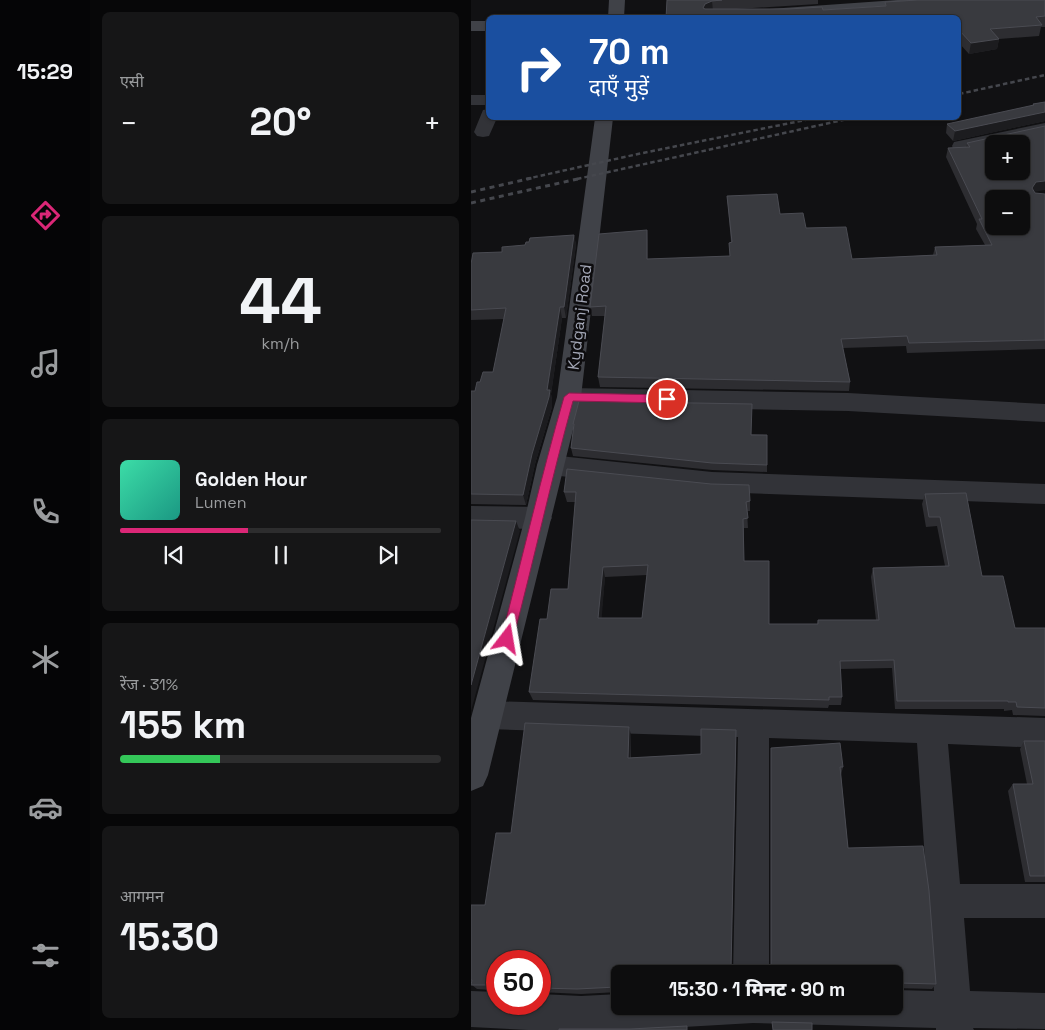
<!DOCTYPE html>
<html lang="hi">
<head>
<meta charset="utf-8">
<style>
	body { margin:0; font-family:"Space Grotesk","Noto Sans Devanagari",sans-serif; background:#161617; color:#f1f3f6; height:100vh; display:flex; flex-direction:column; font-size:19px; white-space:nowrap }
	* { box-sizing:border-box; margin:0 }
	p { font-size:16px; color:#9a9c9e }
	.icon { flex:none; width:28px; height:28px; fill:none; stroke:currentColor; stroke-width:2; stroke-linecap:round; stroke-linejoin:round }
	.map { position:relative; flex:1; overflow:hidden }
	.details { display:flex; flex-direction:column; gap:12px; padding:12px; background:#070708; width:381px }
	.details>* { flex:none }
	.guide { position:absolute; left:15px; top:15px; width:475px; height:105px; border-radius:8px; box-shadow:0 1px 4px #0004,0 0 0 1px #2d2d2e; background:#1a4fa0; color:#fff; overflow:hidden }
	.buttons { position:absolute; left:514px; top:135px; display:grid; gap:10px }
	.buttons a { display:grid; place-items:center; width:45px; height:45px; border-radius:8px; background:#0d0d0e; box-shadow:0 1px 4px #0004,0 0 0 1px #2d2d2e; font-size:25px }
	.speed { position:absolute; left:15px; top:950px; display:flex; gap:10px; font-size:25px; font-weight:700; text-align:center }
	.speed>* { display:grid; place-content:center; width:65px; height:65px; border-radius:50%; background:#0d0d0e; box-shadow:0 1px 4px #0004,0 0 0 1px #2d2d2e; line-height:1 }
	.speed .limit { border:8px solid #d22; background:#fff; color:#111 }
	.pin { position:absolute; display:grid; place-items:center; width:42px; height:42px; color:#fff; margin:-21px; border:2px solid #fff; border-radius:50%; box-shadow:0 1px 5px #0007 }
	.me { position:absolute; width:55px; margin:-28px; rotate:14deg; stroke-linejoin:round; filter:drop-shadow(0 0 4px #0008) }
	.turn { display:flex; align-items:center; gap:18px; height:105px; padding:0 20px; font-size:22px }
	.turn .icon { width:65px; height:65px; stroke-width:2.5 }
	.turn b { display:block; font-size:35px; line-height:42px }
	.big { font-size:38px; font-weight:800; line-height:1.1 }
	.details .tile { flex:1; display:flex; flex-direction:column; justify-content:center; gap:8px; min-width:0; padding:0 18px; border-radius:8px; background:#161617 }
	.details .dial { align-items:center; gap:0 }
	.dial b { font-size:65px; line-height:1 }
	.song { display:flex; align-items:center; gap:15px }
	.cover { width:60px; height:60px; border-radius:8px; background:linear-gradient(135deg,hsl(160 70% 55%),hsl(170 70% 35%)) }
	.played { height:5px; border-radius:2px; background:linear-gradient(90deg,#db2777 40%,#2d2d2e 40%) }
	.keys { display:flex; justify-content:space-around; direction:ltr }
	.heat { display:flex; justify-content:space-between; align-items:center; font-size:28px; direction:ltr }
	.charge { height:8px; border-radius:4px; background:linear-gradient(90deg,#34c759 31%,#2d2d2e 0) }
	.trip { position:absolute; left:140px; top:965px; width:292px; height:50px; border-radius:8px; background:#0d0d0e; box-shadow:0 1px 4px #0004,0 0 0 1px #2d2d2e; font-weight:800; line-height:50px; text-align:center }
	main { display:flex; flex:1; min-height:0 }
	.menu { display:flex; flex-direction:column; width:90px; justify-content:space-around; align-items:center; background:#050506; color:#9a9c9e }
	.menu .icon { width:35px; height:35px }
	.menu .current { color:#db2777 }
	.menu b { font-size:22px; color:#f1f3f6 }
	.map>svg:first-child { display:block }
</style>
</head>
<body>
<main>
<nav class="menu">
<b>15:29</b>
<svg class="icon current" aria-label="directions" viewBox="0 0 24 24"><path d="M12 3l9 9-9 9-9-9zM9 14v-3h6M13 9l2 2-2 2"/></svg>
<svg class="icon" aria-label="music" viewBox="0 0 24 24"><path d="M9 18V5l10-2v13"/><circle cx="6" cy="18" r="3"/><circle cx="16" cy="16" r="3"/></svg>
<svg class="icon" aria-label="phone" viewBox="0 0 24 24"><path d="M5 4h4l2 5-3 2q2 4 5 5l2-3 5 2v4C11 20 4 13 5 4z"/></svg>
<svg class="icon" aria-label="climate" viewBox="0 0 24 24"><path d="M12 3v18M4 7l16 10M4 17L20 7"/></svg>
<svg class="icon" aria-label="car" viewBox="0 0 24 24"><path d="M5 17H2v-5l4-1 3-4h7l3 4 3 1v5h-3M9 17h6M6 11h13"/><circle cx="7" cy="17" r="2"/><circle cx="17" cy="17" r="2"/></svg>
<svg class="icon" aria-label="filters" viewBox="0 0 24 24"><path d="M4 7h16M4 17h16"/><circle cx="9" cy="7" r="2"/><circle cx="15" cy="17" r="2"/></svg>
</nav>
<section class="details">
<div class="tile"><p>एसी</p>
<div class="heat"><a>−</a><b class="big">20°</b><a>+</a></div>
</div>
<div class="tile dial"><b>44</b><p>km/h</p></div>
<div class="tile">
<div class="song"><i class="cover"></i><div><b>Golden Hour</b><p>Lumen</p></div></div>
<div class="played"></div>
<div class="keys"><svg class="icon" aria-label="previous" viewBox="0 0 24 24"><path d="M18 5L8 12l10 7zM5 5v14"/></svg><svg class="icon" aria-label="pause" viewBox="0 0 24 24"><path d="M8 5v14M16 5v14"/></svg><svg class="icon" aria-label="next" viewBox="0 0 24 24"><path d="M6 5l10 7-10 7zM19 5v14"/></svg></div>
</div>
<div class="tile"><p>रेंज · 31%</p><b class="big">155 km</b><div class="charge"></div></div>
<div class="tile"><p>आगमन</p><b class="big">15:30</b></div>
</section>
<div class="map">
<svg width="574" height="1030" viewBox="0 0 574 1030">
	<rect width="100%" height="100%" fill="#111113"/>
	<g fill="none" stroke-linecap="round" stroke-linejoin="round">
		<path fill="#323338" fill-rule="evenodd" d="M0 95H18V105H0Z
			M18 109V118H26L18 136 12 137 6 136 3 132 12 110Z
			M574 123V133L490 152 483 150 481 146 483 142Z
			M98 388 377 393 574 404V422L377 411 98 406 90 403 86 397 90 391Z
			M79 455 241 472 574 484V504L241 492 79 475 70 472 66 465 70 458Z
			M0 506 68 507 77 511 81 518 77 525 68 529 0 528Z
			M17 701 574 718V748L477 744 489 884H574V918H493L499 991 574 993V1029L502 1028 503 1030H465V1028L282 1023 161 1030H57L0 1027V991L26 992V1004H69V994L110 996 149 994V1006H424V990L463 991 446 743 298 738V974H262L267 737 17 729 6 725 2 715 6 705Z"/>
		<path fill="#404248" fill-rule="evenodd" d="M138 0H154L153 18H137Z
			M426 0H502L500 3 494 5 317 18H234L236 15 242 13Z
			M0 21H18V31H0Z
			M124 118H142L110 397 17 775 12 786 0 791V718L54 518 66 465 86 397Z"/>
		<path stroke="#45474d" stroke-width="2.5" stroke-dasharray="4.5 3" stroke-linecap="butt" d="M488 94 574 75
			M55 179 167 154 344 118
			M106 179 381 118"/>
		<path stroke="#45474d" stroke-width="3" stroke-dasharray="5 4.5" stroke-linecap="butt" d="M0 192 61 178
			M0 203 111 178"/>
	</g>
	<path fill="#2d2d31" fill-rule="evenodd" d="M196 0H347V4L266 9 352 10 414 6V2L574 0V27H570L568 36 528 39 526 49 498 54 488 43V18H195Z
		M574 102V121L482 141 475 133 476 124 561 106 562 104Z
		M496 143 564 193 574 194V349L436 353 435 346 372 348 379 382 378 391 129 387 127 377 134 316H121L119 307 177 240V259L259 256 258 243 260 242 256 196 309 214 335 228 381 259 462 255 464 247 514 245 505 229 506 224 475 157 477 148 495 147Z
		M103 235 105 245 95 318H91L80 394 81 400V407L64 464 55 505 0 504V391H4L9 382 22 372 33 319 0 320V264L31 252 54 245Z
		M102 424 296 435V472L241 470 102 456 100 448 103 428Z
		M96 469 279 501V511H276L277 528H273V561L298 624H346L347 620H405L400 577 402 568 474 566 466 526 455 527 451 504 454 494 511 576 544 628H574V716L542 715 541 710 533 711V709H424L421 668 369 669 371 697 370 705H358L357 708 62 700 58 692 76 619 97 589 104 502H96L93 492ZM176 575 171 618H130L134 577Z
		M160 735V758L230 754 265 739 260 970 261 971H298L300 969V748L372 767 370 775 377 848 465 984 461 989 425 988V993L424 995V974H149V1001L148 1000V992L110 994 69 992V994V961H26V1000L22 996 21 990 6 989 1 985H0V905H14L40 833Z
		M553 741H574V882H554L537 791 542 784H556L549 749Z"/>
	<path fill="#1c1c1f" d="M241 1 242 11 234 14 232 8 234 4Z
		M528 39 526 49 498 54 500 43Z
		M574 112V121L482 141 484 131Z
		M574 181V190L563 192 561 188 565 182Z
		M176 230 177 240V268L176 259Z
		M103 235 105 245 95 318 93 307Z
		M89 307 91 318 80 394 81 400V407L64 464 55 505 52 495Z
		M45 521 49 531 0 711V685Z
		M132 567 134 577 130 627 127 618Z
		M158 727 160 735 159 767 157 758Z
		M265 730V739L260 974V969Z"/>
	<path fill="#393a3f" stroke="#4a4b52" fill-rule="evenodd" d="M196 0H251L241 1 234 4 232 8 234 9H317L351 7 352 10 415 6 414 2 447 0H574V16L565 17 571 25 519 29 528 39 500 43 488 30V18H195Z
		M574 102V112L484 131 476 124 563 105 562 104Z
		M574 126V181L565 182 561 188 564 193 574 194V340L438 343 436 336 370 339 379 382 127 377 135 306 119 307 128 234 176 230V259L259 256 258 243 261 242 256 196 306 194 309 214 332 213 335 228 375 227 381 259 466 255 464 247 521 245 508 219H511L477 148 499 147 496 143ZM522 144H550V171H522ZM522 199H550V226H522Z
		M103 235 93 307H89L76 390H79L78 397 61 454 52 495 0 494V391H4L6 382H9L12 372H22L35 308 0 310V264L2 253 31 252V247L54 245 55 242H58L59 238Z
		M108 401 281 404 280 435H296V465L241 463 100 448 103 424H102Z
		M96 469 240 484 278 485 279 501 275 502 277 518 272 519 273 561H298V624H347V620H408L402 568 478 566 469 517H458L454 494 495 493 511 576H532L544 628H574V708L546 707 545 702H537V701H426L423 660 369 661 371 697H358V700L58 692 69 619H76L80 589H97L105 492H93ZM177 565 171 618H127L132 567Z
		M0 520 45 521 0 685Z
		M54 723 158 727 157 758 230 754V729L265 730 260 969 261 971H298L300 969V748L369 743 372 767H369L377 848 452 846 458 891 465 984 427 983 425 985V993H424V974H149V1000H148V989L146 987 106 989 69 988V961H26V996H22L20 985H0L1 980H0V905H14L25 833H40Z
		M553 741H574V876H559L542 784H562Z
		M301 1022 341 1023V1030H302Z
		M216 1026V1030H88V1029H159Z"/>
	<path fill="#db2777" stroke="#8e194d" d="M98 393 196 395 201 399 196 403 102 401C80 480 63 560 42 639L40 643 36 645 31 643 30 639C51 559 70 477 93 397Z"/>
	<g text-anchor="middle" stroke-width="5" stroke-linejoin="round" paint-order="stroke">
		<g font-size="16" fill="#a2a6b5" stroke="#0d0c0e">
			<text transform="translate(108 317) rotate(-83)" y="6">Kydganj Road</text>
		</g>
	</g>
</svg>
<div class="buttons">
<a>+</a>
<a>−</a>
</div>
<div class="speed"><div class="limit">50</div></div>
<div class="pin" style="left:196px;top:399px;background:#d93025"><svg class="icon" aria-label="arrive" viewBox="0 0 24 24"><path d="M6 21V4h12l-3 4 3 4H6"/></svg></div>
<svg class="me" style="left:36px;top:639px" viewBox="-20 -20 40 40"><path d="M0-17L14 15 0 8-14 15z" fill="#db2777" stroke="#fff" stroke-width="4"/></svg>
<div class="trip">15:30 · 1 मिनट · 90 m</div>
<div class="guide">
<div class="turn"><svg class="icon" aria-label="right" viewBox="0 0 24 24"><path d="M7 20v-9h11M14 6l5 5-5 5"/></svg><div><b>70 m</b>दाएँ मुड़ें</div></div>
</div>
</div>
</main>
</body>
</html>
